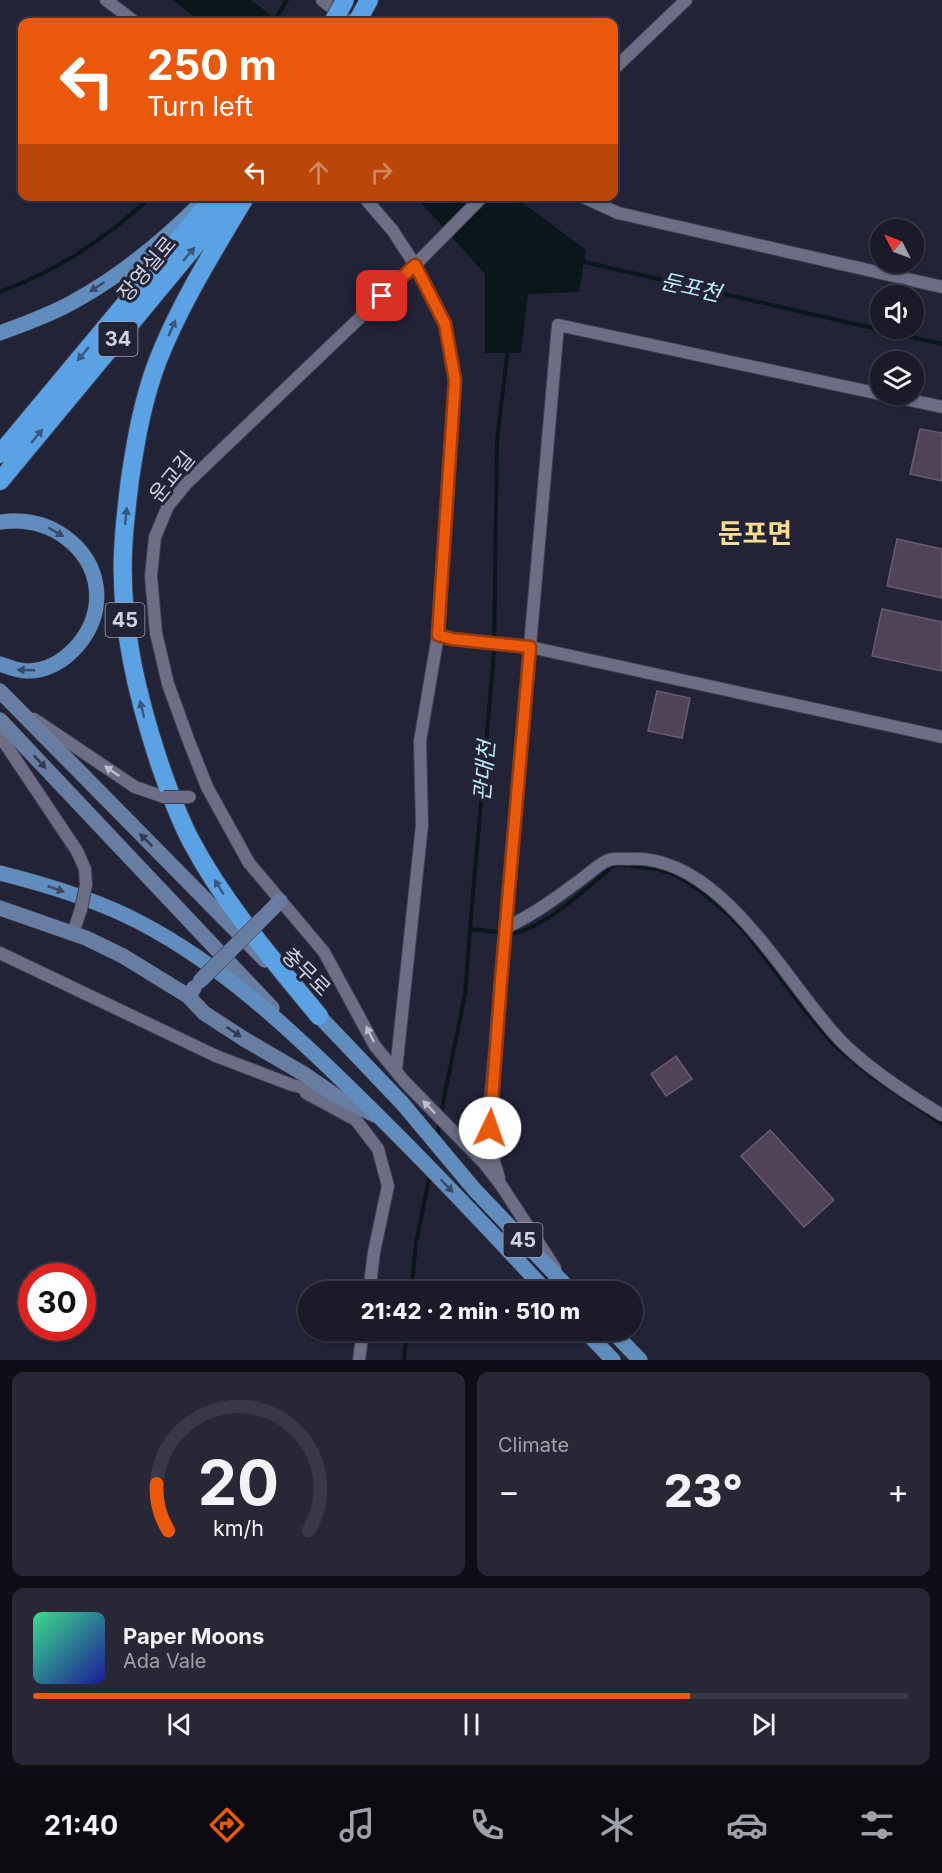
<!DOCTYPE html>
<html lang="en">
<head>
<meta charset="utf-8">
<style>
	body { margin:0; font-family:Inter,"Noto Sans KR",sans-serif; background:#272735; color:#f1f3f6; height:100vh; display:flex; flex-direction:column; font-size:22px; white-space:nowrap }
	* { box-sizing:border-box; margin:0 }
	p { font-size:20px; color:#9fa1a8 }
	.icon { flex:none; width:33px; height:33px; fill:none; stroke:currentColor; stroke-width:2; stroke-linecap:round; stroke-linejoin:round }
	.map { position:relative; height:1360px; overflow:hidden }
	.drawer { display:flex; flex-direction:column; gap:12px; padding:12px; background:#0e0e17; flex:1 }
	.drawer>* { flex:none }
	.top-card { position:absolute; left:18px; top:18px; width:600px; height:183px; border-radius:12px; box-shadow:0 2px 4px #0004,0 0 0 2px #383846; background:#ea580c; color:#fff; overflow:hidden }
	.needle { width:39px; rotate:312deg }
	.fabs { position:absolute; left:870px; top:219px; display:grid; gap:12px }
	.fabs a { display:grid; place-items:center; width:54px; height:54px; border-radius:50%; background:#1a1a29; box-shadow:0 2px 4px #0004,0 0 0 2px #383846; font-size:30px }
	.speed { position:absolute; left:18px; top:1263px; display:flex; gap:12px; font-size:30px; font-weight:700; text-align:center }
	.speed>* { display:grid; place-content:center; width:78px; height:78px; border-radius:50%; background:#1a1a29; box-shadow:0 2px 4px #0004,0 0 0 2px #383846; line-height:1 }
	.speed .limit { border:9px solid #d22; background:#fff; color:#111 }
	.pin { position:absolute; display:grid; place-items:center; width:51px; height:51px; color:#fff; margin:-26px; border-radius:12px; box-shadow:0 3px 9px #0006 }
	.me { position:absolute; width:66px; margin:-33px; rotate:3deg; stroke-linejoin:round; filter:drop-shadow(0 0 4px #0008) }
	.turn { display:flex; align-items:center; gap:21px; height:126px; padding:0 30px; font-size:27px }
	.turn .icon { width:78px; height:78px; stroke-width:2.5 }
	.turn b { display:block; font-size:42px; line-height:51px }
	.lanes { display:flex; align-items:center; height:57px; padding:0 30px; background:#0003; justify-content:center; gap:30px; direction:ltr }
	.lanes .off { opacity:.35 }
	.big { font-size:45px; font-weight:800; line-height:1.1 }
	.drawer .card { flex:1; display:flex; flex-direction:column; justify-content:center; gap:9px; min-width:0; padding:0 21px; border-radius:12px; background:#272735 }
	.drawer .dial { align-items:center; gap:0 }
	.dial svg { height:156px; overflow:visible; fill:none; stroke:#383846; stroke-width:7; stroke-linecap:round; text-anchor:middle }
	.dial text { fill:#f1f3f6; stroke:none }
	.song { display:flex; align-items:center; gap:18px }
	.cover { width:72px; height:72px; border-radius:9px; background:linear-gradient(135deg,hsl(150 70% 55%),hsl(240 70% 35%)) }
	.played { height:6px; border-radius:3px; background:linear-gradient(90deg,#ea580c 75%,#383846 75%) }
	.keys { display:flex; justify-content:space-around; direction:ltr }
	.heat { display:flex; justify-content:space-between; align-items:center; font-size:33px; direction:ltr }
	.drawer .tiles { flex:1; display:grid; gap:12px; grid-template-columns:1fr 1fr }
	.card:last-child { grid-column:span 2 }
	.trip { position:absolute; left:298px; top:1281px; width:345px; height:60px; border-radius:30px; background:#1a1a29; box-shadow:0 2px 4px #0004,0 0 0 2px #383846; font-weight:800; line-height:60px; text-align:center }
	.dock { display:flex; height:96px; justify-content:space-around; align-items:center; background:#0a0a10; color:#9fa1a8 }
	.dock .icon { width:42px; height:42px }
	.dock .on { color:#ea580c }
	.dock b { font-size:27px; color:#f1f3f6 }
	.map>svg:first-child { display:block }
</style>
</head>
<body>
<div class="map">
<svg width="942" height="1360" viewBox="0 0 942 1360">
	<rect width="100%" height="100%" fill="#222337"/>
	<path fill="#09171a" d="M173 0H251L280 22H200Z
		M416 197H515L586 250 579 292 528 294 521 353H485V274Z"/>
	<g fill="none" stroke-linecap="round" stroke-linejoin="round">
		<path stroke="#09171a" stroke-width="4" d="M274 22 287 0
			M580 261 942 344
			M0 292C60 269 104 240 152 196
			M470 929 497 932
			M512 933C542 931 592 883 616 864L658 869 676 875 699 890 730 916 750 938 803 1008 834 1045 871 1076 942 1124
			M441 1113 465 994 470 929 494 652 497 440 508 348
			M437 1137 440 1121
			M411 1292 416 1243 430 1174
			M404 1360 407 1330"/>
	</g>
	<path fill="#514357" stroke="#695b70" stroke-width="1.5" d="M920 429 942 433V481L910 474Z
		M897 539 942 549V598L887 586Z
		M882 609 942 622V671L872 656Z
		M657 691 690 698 682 738 648 731Z
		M676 1056 692 1079 666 1096 651 1074Z
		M770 1130 834 1200 804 1227 741 1156Z"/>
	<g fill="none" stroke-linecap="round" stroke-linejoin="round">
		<g stroke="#3f4051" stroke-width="14">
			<path id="street" d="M106 0 135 22
				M322 0 350 22
				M614 69 686 0
				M363 196 393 231 415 265 445 324 455 380 438 635 420 741 422 825 396 1070
				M483 196 415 265 186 484 168 506 155 537 151 576 156 633 168 684 188 739 207 787 249 863 324 952 375 1046 404 1081 484 1163 501 1185 555 1268
				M581 196 618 213 942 287
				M882 394 942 407
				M438 635 452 639 530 647 942 737
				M34 719 135 787 164 797
				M0 736 77 851 85 869 86 885
				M507 927C533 915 556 898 579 881 588 875 599 863 609 860 614 858 621 859 627 859 720 851 784 981 840 1040 868 1069 907 1094 942 1115
				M73 933 81 909
				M0 953 216 1056 292 1085 329 1094
				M306 1093 356 1120 378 1149 388 1186 374 1252 369 1292
				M499 1178 489 1145 491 1094 558 325 880 394
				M359 1360 363 1330"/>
		</g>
		<g stroke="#3f4051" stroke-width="16">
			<path id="secondary" d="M0 691 265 960
				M0 720 272 1008
				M0 908 86 938 123 956 188 996 194 988
				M259 922 280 901
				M188 996 204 1013 244 1039 304 1074 336 1096 375 1115"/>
		</g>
		<g stroke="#3f4051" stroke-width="16">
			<path id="primary" d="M0 333C24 324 50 315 73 302 119 277 164 240 201 203
				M0 522C23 519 46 523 65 537 102 564 107 610 78 645 65 660 48 671 27 671 18 671 8 667 0 664
				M0 873C48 885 98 900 141 923 223 966 292 1031 357 1095 422 1158 485 1225 547 1292
				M319 1016 402 1103 474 1189 572 1292
				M584 1330 613 1360
				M611 1330 640 1360"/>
		</g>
		<g stroke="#3f4051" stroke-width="20">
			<path id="highway" d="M357 22 369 0
				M246 196C214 250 181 302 158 360 143 399 136 439 130 479 127 503 124 528 123 552 120 625 137 696 160 765 169 791 178 816 191 841 225 905 273 960 319 1016
				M0 454 215 196
				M0 481 232 201"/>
		</g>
		<use href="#street" stroke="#6c6e86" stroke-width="12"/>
		<use href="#secondary" stroke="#677ea2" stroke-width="15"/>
		<use href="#primary" stroke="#618dbe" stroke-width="15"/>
		<use href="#highway" stroke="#5aa2e4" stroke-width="18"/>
		<g stroke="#3f4051" stroke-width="14" stroke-linecap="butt">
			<path id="street-bridge" d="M164 797H190
				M81 909 86 885"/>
		</g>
		<g stroke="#3f4051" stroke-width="16" stroke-linecap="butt">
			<path id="secondary-bridge" d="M200 981 259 922"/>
		</g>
		<g stroke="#3f4051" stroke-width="20" stroke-linecap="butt">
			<path id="highway-bridge" d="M333 22 345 0"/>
		</g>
		<use href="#street-bridge" stroke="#6c6e86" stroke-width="12"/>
		<use href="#secondary-bridge" stroke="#677ea2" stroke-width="15"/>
		<use href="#highway-bridge" stroke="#5aa2e4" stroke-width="18"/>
	</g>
	<defs><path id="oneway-solid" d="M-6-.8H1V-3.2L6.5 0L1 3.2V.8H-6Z" transform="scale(1.5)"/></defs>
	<g fill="#38567c">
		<use href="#oneway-solid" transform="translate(189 254) rotate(-50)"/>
		<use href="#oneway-solid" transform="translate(172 328) rotate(-66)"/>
		<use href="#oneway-solid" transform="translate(83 354) rotate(130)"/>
		<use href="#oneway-solid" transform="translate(37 436) rotate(-50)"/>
		<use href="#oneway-solid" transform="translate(126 516) rotate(-84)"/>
		<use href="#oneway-solid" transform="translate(142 709) rotate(-104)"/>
		<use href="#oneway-solid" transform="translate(219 887) rotate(-122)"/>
	</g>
	<g fill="#384866">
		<use href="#oneway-solid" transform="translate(97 287) rotate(147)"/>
		<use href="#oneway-solid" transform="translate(56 532) rotate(30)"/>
		<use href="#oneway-solid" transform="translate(26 670) rotate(-178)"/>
		<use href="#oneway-solid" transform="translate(56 889) rotate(19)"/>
		<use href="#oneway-solid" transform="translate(447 1186) rotate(46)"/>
	</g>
	<g fill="#333a52">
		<use href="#oneway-solid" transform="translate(40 762) rotate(47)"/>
		<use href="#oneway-solid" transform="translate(146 840) rotate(-135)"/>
		<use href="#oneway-solid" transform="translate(234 1032) rotate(34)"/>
	</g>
	<g fill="#bebfcf">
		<use href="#oneway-solid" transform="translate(112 771) rotate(-146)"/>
		<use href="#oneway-solid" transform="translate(370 1034) rotate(-116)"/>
		<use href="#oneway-solid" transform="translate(429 1107) rotate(-134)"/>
	</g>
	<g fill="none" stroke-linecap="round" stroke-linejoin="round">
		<g stroke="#983908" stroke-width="15">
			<path id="route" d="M382 296 415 265 445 324 455 380 438 635 452 639 530 647 501 981 490 1128"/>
		</g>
		<use href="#route" stroke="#ea580c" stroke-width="10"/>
	</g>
	<g text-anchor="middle" stroke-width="6" stroke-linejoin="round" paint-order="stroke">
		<g fill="#222337" stroke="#9d9eae" stroke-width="1.5">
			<rect x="98.5" y="322" width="39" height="34" rx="4.5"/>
			<rect x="105.5" y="603" width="39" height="34" rx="4.5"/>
			<rect x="503.5" y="1223" width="39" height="34" rx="4.5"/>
		</g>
		<g font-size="20" font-weight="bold" fill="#d2d3e1">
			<text x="118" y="346">34</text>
			<text x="125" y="627">45</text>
			<text x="523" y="1247">45</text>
		</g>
		<g font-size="21" fill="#d2d3e1" stroke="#222337">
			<text transform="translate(147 269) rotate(-50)" y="7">장영실로</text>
			<text transform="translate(172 477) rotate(-51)" y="7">운교길</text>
			<text transform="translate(306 972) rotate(45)" y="7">충무로</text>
		</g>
		<g font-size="22" font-style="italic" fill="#bbedf9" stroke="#222337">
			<text transform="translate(691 287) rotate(13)" y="8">둔포천</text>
			<text transform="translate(484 771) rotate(-85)" y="8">관대천</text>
		</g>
		<g font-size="27" font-weight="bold" fill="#f9dc90" stroke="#222337">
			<text x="755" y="543">둔포면</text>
		</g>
	</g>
</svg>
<div class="fabs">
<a><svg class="needle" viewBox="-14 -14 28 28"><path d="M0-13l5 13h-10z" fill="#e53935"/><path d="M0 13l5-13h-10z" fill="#9fa1a8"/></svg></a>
<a><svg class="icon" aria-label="sound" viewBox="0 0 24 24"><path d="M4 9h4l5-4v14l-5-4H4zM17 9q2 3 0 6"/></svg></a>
<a><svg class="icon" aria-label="layers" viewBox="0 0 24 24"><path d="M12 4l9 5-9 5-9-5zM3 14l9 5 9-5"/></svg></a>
</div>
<div class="speed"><div class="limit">30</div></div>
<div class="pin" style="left:382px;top:296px;background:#d93025"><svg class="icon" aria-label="arrive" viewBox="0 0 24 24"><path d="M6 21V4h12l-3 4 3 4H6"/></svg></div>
<svg class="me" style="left:490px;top:1128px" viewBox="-20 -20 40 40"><circle r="19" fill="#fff"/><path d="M0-13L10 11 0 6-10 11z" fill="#ea580c"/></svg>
<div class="trip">21:42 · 2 min · 510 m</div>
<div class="top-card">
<div class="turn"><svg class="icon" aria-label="left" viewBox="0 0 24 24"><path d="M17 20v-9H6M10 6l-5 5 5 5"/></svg><div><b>250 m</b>Turn left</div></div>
<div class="lanes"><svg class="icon" aria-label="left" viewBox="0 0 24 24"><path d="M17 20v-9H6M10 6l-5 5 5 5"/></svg><svg class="icon off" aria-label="ahead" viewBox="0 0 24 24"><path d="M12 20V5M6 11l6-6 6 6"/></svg><svg class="icon off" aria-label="right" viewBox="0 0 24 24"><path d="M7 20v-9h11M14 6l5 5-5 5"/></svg></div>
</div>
</div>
<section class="drawer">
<div class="tiles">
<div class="card dial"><svg viewBox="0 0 100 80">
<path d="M14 69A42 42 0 1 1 86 69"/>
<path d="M14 69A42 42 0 0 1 8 45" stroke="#ea580c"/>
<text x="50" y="56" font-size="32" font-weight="700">20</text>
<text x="50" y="72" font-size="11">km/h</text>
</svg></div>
<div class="card"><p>Climate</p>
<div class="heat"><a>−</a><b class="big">23°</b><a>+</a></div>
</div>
<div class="card">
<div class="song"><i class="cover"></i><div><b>Paper Moons</b><p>Ada Vale</p></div></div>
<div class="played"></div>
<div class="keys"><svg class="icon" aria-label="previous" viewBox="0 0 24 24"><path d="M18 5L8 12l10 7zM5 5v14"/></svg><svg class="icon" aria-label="pause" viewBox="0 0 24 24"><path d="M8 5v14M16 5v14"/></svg><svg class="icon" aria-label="next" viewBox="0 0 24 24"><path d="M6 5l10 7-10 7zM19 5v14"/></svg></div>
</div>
</div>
</section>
<nav class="dock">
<b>21:40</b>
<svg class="icon on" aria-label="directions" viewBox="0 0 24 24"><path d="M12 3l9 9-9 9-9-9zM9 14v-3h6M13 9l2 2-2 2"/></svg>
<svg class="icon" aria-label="music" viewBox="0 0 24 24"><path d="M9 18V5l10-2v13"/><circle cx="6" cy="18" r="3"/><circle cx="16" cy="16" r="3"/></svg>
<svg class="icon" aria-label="phone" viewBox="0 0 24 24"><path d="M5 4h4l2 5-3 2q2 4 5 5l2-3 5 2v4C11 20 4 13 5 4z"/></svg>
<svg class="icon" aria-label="climate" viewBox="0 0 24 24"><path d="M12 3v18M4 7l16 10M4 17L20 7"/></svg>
<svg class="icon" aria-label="car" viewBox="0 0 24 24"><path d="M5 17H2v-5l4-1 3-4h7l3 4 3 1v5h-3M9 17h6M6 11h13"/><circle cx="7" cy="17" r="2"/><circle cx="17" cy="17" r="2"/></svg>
<svg class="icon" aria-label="filters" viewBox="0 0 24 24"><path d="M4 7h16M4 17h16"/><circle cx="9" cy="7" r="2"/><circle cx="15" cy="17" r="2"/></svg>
</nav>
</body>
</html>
